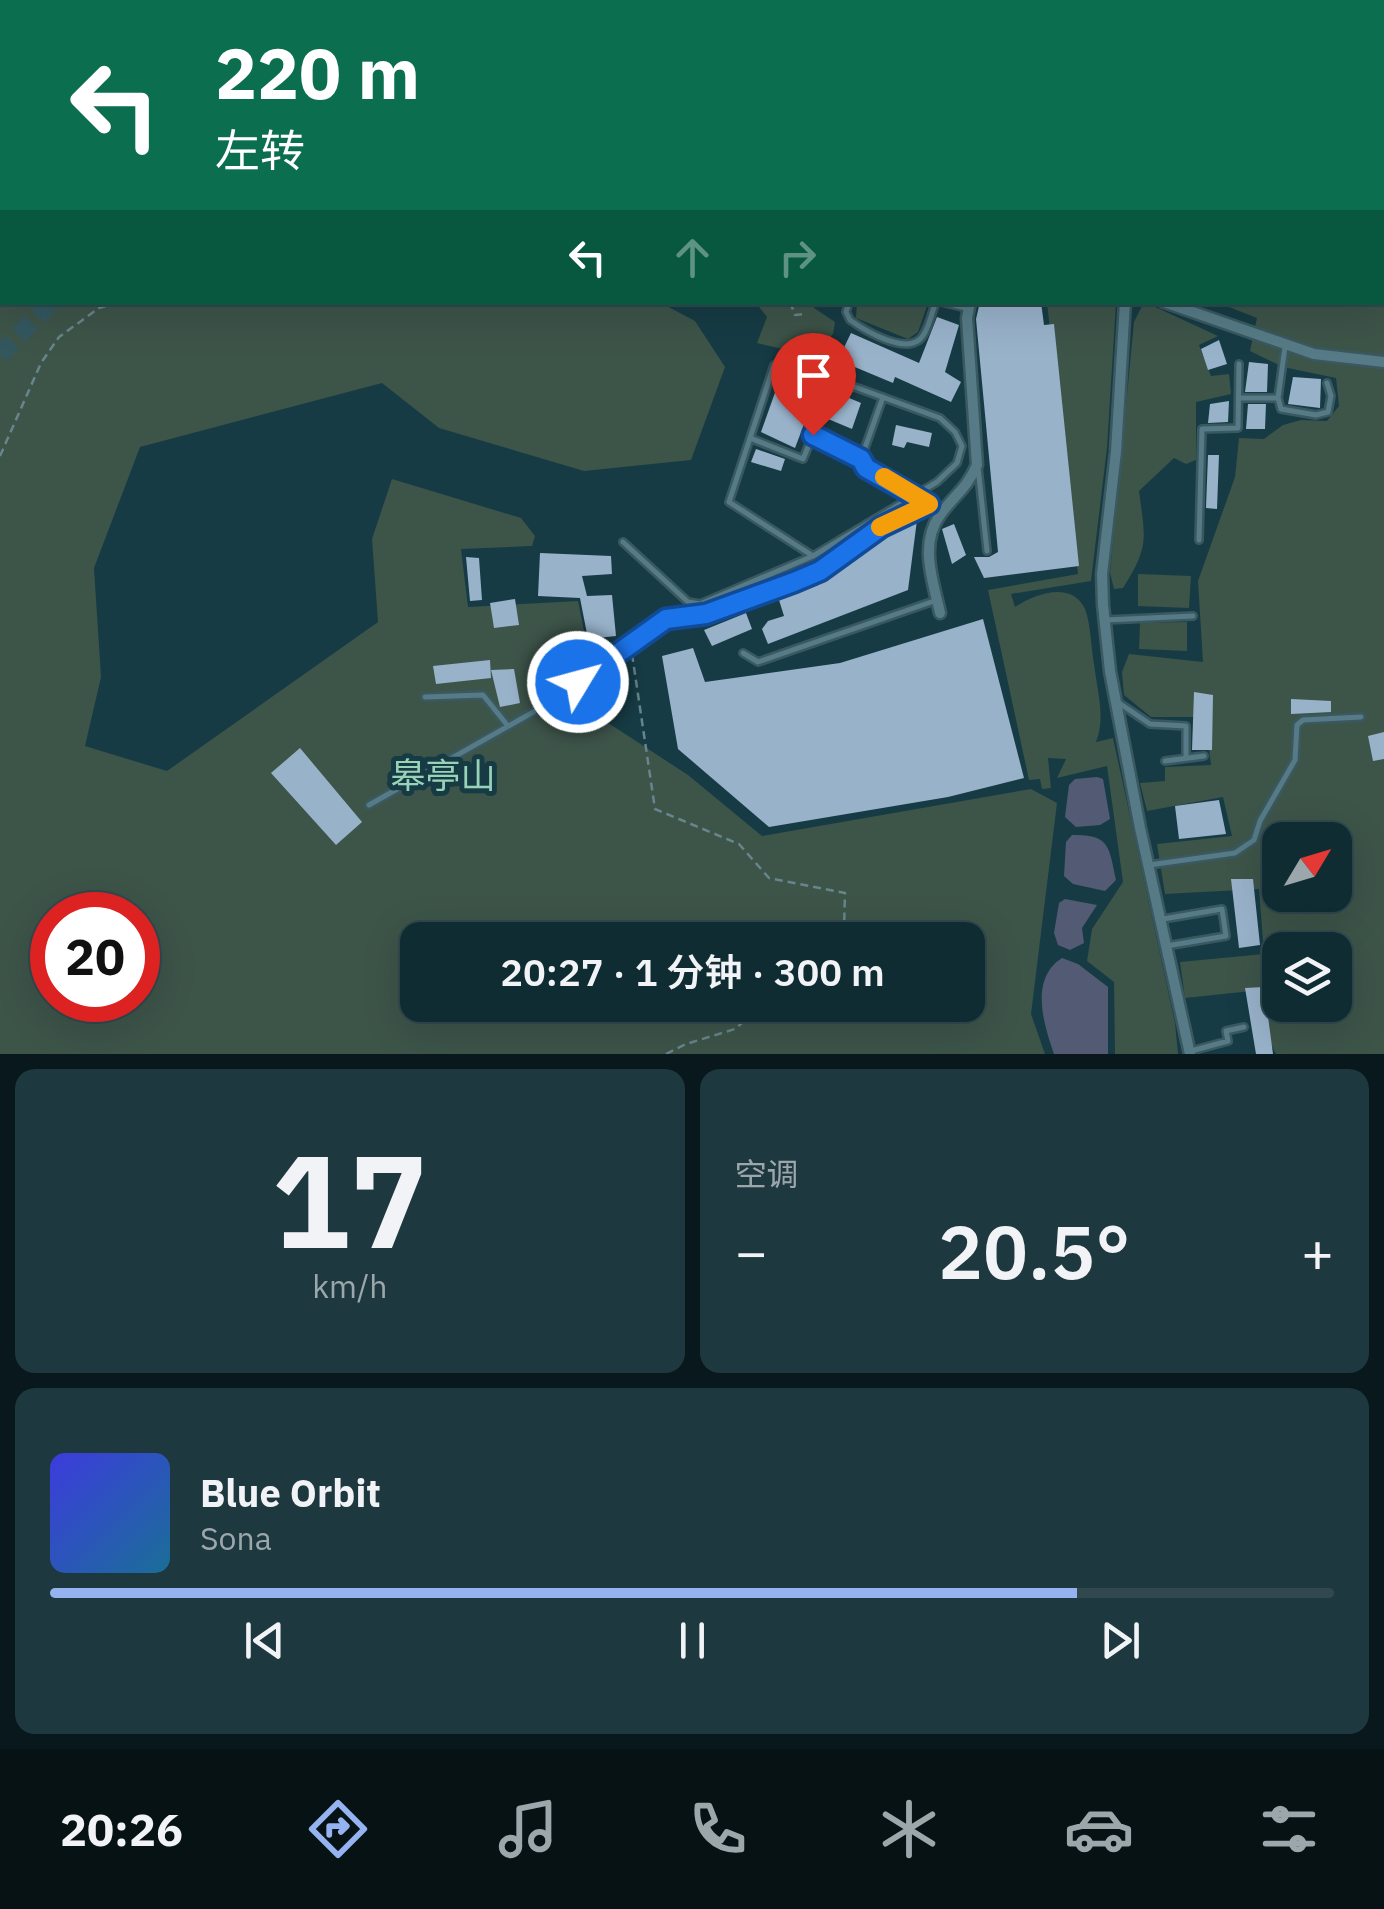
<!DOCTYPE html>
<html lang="zh">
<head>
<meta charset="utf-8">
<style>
	body { margin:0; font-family:"IBM Plex Sans","Noto Sans SC",sans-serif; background:#1e383f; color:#f1f3f6; height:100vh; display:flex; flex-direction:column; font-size:38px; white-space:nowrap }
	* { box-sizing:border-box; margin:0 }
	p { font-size:32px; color:#9ca7ac }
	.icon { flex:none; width:55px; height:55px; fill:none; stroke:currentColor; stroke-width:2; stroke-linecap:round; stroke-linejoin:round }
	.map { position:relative; height:1054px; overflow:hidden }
	.side { display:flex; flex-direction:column; gap:15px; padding:15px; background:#09181c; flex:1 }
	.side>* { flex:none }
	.hud { position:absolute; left:0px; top:0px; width:1385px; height:305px; box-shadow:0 10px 40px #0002,0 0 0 2px #30484e; background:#0b6e4f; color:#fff; overflow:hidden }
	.needle { width:65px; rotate:52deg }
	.buttons { position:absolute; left:1262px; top:822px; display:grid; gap:20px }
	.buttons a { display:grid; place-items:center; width:90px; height:90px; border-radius:20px; background:#102c33; box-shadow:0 10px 40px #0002,0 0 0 2px #30484e; font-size:50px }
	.speed { position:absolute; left:30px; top:892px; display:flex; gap:20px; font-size:50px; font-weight:700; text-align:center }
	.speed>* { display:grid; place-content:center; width:130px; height:130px; border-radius:50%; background:#102c33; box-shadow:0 10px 40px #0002,0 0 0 2px #30484e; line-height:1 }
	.speed .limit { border:15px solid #d22; background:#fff; color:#111 }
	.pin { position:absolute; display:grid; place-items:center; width:85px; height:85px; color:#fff; margin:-102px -42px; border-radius:50% 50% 50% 0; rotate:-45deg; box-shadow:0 0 10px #0007 }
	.pin .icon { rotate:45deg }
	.me { position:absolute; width:110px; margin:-55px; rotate:53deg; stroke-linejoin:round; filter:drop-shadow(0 0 8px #0008) }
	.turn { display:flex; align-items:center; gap:35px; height:210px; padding:0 50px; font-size:45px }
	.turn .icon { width:130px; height:130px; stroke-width:2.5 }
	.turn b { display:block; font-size:70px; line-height:85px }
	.lanes { display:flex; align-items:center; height:95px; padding:0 50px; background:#0003; justify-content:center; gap:50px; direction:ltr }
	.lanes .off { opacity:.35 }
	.big { font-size:75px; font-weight:600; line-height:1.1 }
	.side .tile { flex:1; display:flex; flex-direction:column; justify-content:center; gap:15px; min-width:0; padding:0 35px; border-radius:20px; background:#1e383f }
	.side .dial { align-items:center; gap:0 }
	.dial b { font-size:130px; line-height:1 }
	.song { display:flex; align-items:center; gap:30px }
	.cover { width:120px; height:120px; border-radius:15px; background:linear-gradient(135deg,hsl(240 70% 55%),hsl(200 70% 35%)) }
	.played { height:10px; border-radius:5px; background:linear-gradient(90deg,#95b2f1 80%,#30484e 80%) }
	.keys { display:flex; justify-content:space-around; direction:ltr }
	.heat { display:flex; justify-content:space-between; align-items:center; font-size:55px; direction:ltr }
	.side .tiles { flex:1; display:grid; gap:15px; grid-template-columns:1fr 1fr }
	.tile:last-child { grid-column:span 2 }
	.trip { position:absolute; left:400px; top:922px; width:585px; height:100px; border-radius:20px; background:#102c33; box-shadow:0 10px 40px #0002,0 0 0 2px #30484e; font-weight:600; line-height:100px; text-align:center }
	.tabs { display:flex; height:160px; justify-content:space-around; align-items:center; background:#061214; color:#9ca7ac }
	.tabs .icon { width:70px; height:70px }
	.tabs .current { color:#95b2f1 }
	.tabs b { font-size:45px; color:#f1f3f6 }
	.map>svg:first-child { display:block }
</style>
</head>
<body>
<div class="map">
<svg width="1384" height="1054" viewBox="0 0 1384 1054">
	<rect width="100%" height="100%" fill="#163b44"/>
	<path fill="#3d5449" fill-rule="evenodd" d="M0 0H773L775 2H2V302L661 303 695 321 725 367 691 460 584 471 439 428 382 383 140 447 94 568 101 677 85 746 167 771 378 622 372 539 392 479 521 518 535 536 532 546 461 549 468 607 578 601 586 641 612 642 619 671 593 713 688 775 762 836 1031 789 1057 803 1031 1014 1045 1054H0ZM52 915H138V1000H52ZM418 940H968V1005H418Z
		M1079 0H1384V1054H1276L1270 1042 1261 990 1185 998 1180 962 1264 954 1259 889 1165 894 1157 844 1232 836 1223 797 1147 811 1140 783 1165 781V767L1211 765 1205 717H1151L1124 695 1122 672 1129 654 1203 662 1198 581 1235 477 1239 438 1264 439 1283 425 1301 420 1327 421 1339 406 1336 378 1283 367 1250 351 1257 318 1219 303 1382 302V2ZM1280 840H1335V895H1280ZM1280 950H1335V1005H1280Z
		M756 303H815L814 308 835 322 833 334 813 356 757 343 767 317Z
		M857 303V302L928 303 918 332 908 339 856 318Z
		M1047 303H1116L1107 448 1091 581 1011 594 1015 607C1034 594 1072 580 1085 609 1091 625 1091 647 1094 664 1097 690 1106 718 1096 742L1113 738 1175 1023 1178 1054H1115L1114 982 1087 961 1092 929 1123 882 1107 766 1057 778 1066 759 1048 758 1051 788 1042 789 1040 779 1029 780 988 590 1078 574Z
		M1151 305 1218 336 1199 345 1211 376 1229 374 1231 394 1196 402V460L1186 464 1174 458 1139 491C1145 538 1150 546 1123 588L1114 589 1110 573 1134 322 1142 306Z
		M1138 574 1191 576 1189 608 1138 606Z
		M1187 622V651L1139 649 1140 623Z"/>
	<path fill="#535b74" d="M1097 777 1103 779 1110 819 1100 825 1076 827 1065 817 1069 785 1075 779Z
		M1072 835C1110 834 1109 847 1116 880L1105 891 1073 884 1064 876 1066 842Z
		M1065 899 1097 905 1082 928 1084 943 1070 950 1058 945 1054 933 1059 903Z
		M1062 958 1078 964 1108 987V1054H1054C1044 1025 1029 979 1062 958Z"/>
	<path fill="#98b2ca" d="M980 302H1041L1044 325 1054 324 1079 566 984 578 974 557H989L998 552 976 319Z
		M937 317 959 325 945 372 961 382 951 402 895 377 893 383 838 360 851 333 919 363Z
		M1219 340 1227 364 1208 370 1201 349Z
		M1249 362 1268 364 1267 392H1245Z
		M783 370 861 403 852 429 809 411 795 448 761 432Z
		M1293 377 1321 379 1320 408 1288 404Z
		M1229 401 1228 422 1208 423 1210 404Z
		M1248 404H1266L1265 429H1246Z
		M896 425 932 433 929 447 907 442 904 448 892 445Z
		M756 449 785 459 781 471 751 462Z
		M1208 455H1219L1217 509 1206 508Z
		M917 520 908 590 768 644 762 629 768 621 784 616 779 600 818 585 884 532Z
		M954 524 966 555 952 564 942 529Z
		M540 553 611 556 612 574 582 576 587 596 612 595 616 636 588 639 580 598 538 596Z
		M466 557 479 558 482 600 470 601Z
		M515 599 519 625 494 628 490 603Z
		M746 613 752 629 712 646 704 630Z
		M983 619 1024 778 948 797 769 827 678 749 662 656 693 648 705 682 840 663Z
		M490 660 491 678 436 684 433 666Z
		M514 669 520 703 500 707 491 670Z
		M1194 692 1213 695 1212 750H1192Z
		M1291 699 1331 701V712L1291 714Z
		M1384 732V759L1373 761 1368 736Z
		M300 748 362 822 336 845 271 773Z
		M1219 800 1226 834 1179 839 1175 806Z
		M1231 879H1253L1260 945 1239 948Z
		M1264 987 1273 1054H1256L1245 988Z"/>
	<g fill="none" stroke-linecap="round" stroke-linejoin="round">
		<path stroke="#34575f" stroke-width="18" stroke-dasharray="18 9" stroke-linecap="butt" d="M234 2 237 0
			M351 2 354 0
			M0 225 2 223
			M0 355 51 302"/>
		<g stroke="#3a5860" stroke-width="10">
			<path id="service" d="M132 2 135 0
				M849 302 846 312 850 320C864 330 902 353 919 340 928 333 931 314 936 302
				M941 302 966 308
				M883 397 861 459 866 468 917 494 940 513
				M1239 398H1278L1281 409 1316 415 1328 412 1331 396 1327 383
				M1278 398 1285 347
				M750 438 803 459 813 435 861 459
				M978 467 987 551
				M1199 540 1202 429 1238 428 1239 364
				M623 542 688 602 700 604 813 556 937 482 957 463 962 446 955 432 940 418 786 362 774 365 729 502 813 556
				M1106 620 1193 616
				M743 653 758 662 934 601
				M425 697 483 695 508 726
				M1119 703 1150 724 1186 726V758
				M1165 761 1204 756
				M369 805 551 702 666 619 706 614 794 582 820 571 881 527 929 504
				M1149 865 1235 853 1254 840 1260 821 1295 760 1297 725 1303 720 1361 717
				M1163 919 1222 909 1226 936 1166 946
				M1191 1051 1228 1041 1226 1031 1244 1027"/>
		</g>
		<g stroke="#3a5860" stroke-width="15">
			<path id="minor" d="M1063 0V2
				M1125 302 1116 452 1102 574 1103 605 1110 671 1140 828 1190 1054
				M1164 302 1314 354 1384 362
				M940 613C933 581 919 544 940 515 955 494 966 490 977 465L967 318 970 302"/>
		</g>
		<path stroke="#66858c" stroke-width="2.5" stroke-dasharray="8 5" stroke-linecap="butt" d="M790 302 795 315 805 314
			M0 456 41 363 59 337 99 308 122 302
			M632 654 655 809 739 844 769 878 845 893 844 929 833 940
			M666 1054 686 1044 735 1029 763 1005"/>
		<use href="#service" stroke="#567b86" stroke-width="5"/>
		<use href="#minor" stroke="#567b86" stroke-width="10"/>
	</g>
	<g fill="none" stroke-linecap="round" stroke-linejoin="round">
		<g stroke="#114b97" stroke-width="25">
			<path id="route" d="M578 682 666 619 706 614 794 582 820 571 881 527 929 504 866 468 861 459 813 435"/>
		</g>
		<use href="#route" stroke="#1a73e8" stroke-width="18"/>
		<path stroke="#f59e0b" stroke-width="18" d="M880 527 929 504 884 477"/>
	</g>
	<g text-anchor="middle" stroke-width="10" stroke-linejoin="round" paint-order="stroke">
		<g font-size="35" fill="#99d3b7" stroke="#163b44">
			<text x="443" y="788">皋亭山</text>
		</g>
	</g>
</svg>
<div class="buttons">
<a><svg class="needle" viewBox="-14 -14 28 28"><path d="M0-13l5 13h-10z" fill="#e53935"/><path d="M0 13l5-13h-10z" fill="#9ca7ac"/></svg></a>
<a><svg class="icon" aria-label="layers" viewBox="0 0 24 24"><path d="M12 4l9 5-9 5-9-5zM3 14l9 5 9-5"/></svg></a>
</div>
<div class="speed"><div class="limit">20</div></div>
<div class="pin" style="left:813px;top:435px;background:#d93025"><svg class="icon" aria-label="arrive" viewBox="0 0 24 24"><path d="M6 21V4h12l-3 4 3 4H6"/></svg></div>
<svg class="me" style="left:578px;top:682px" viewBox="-20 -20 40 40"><circle r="17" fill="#1a73e8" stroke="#fff" stroke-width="3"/><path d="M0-11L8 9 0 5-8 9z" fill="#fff"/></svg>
<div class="trip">20:27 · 1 分钟 · 300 m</div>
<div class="hud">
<div class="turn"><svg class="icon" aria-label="left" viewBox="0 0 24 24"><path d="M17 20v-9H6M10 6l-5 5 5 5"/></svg><div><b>220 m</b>左转</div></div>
<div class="lanes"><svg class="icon" aria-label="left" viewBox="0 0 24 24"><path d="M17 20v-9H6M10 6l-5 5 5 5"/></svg><svg class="icon off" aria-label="ahead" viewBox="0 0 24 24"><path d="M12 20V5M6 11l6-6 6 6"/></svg><svg class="icon off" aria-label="right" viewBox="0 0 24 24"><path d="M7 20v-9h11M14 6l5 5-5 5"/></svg></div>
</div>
</div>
<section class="side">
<div class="tiles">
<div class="tile dial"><b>17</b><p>km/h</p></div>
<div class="tile"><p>空调</p>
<div class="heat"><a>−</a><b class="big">20.5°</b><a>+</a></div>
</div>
<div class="tile">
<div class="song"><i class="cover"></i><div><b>Blue Orbit</b><p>Sona</p></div></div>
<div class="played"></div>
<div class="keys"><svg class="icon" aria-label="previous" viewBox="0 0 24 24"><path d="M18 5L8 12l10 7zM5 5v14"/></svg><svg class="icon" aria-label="pause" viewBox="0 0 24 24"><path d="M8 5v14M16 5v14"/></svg><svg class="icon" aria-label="next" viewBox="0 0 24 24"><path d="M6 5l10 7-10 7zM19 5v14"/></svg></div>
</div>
</div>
</section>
<nav class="tabs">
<b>20:26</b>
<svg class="icon current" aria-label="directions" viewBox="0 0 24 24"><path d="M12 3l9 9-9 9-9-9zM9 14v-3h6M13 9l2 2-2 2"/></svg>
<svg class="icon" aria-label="music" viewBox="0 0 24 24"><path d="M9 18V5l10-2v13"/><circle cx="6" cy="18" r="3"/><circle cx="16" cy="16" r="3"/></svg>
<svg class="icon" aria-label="phone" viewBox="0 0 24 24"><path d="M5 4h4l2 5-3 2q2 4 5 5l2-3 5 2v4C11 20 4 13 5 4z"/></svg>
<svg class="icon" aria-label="climate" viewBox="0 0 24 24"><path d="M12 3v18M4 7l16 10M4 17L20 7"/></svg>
<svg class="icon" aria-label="car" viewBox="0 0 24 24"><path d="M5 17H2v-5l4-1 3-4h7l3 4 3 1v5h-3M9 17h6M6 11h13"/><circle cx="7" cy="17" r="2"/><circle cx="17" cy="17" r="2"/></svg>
<svg class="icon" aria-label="filters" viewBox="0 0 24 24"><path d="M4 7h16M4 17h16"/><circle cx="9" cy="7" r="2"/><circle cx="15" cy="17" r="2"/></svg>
</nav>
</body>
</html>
